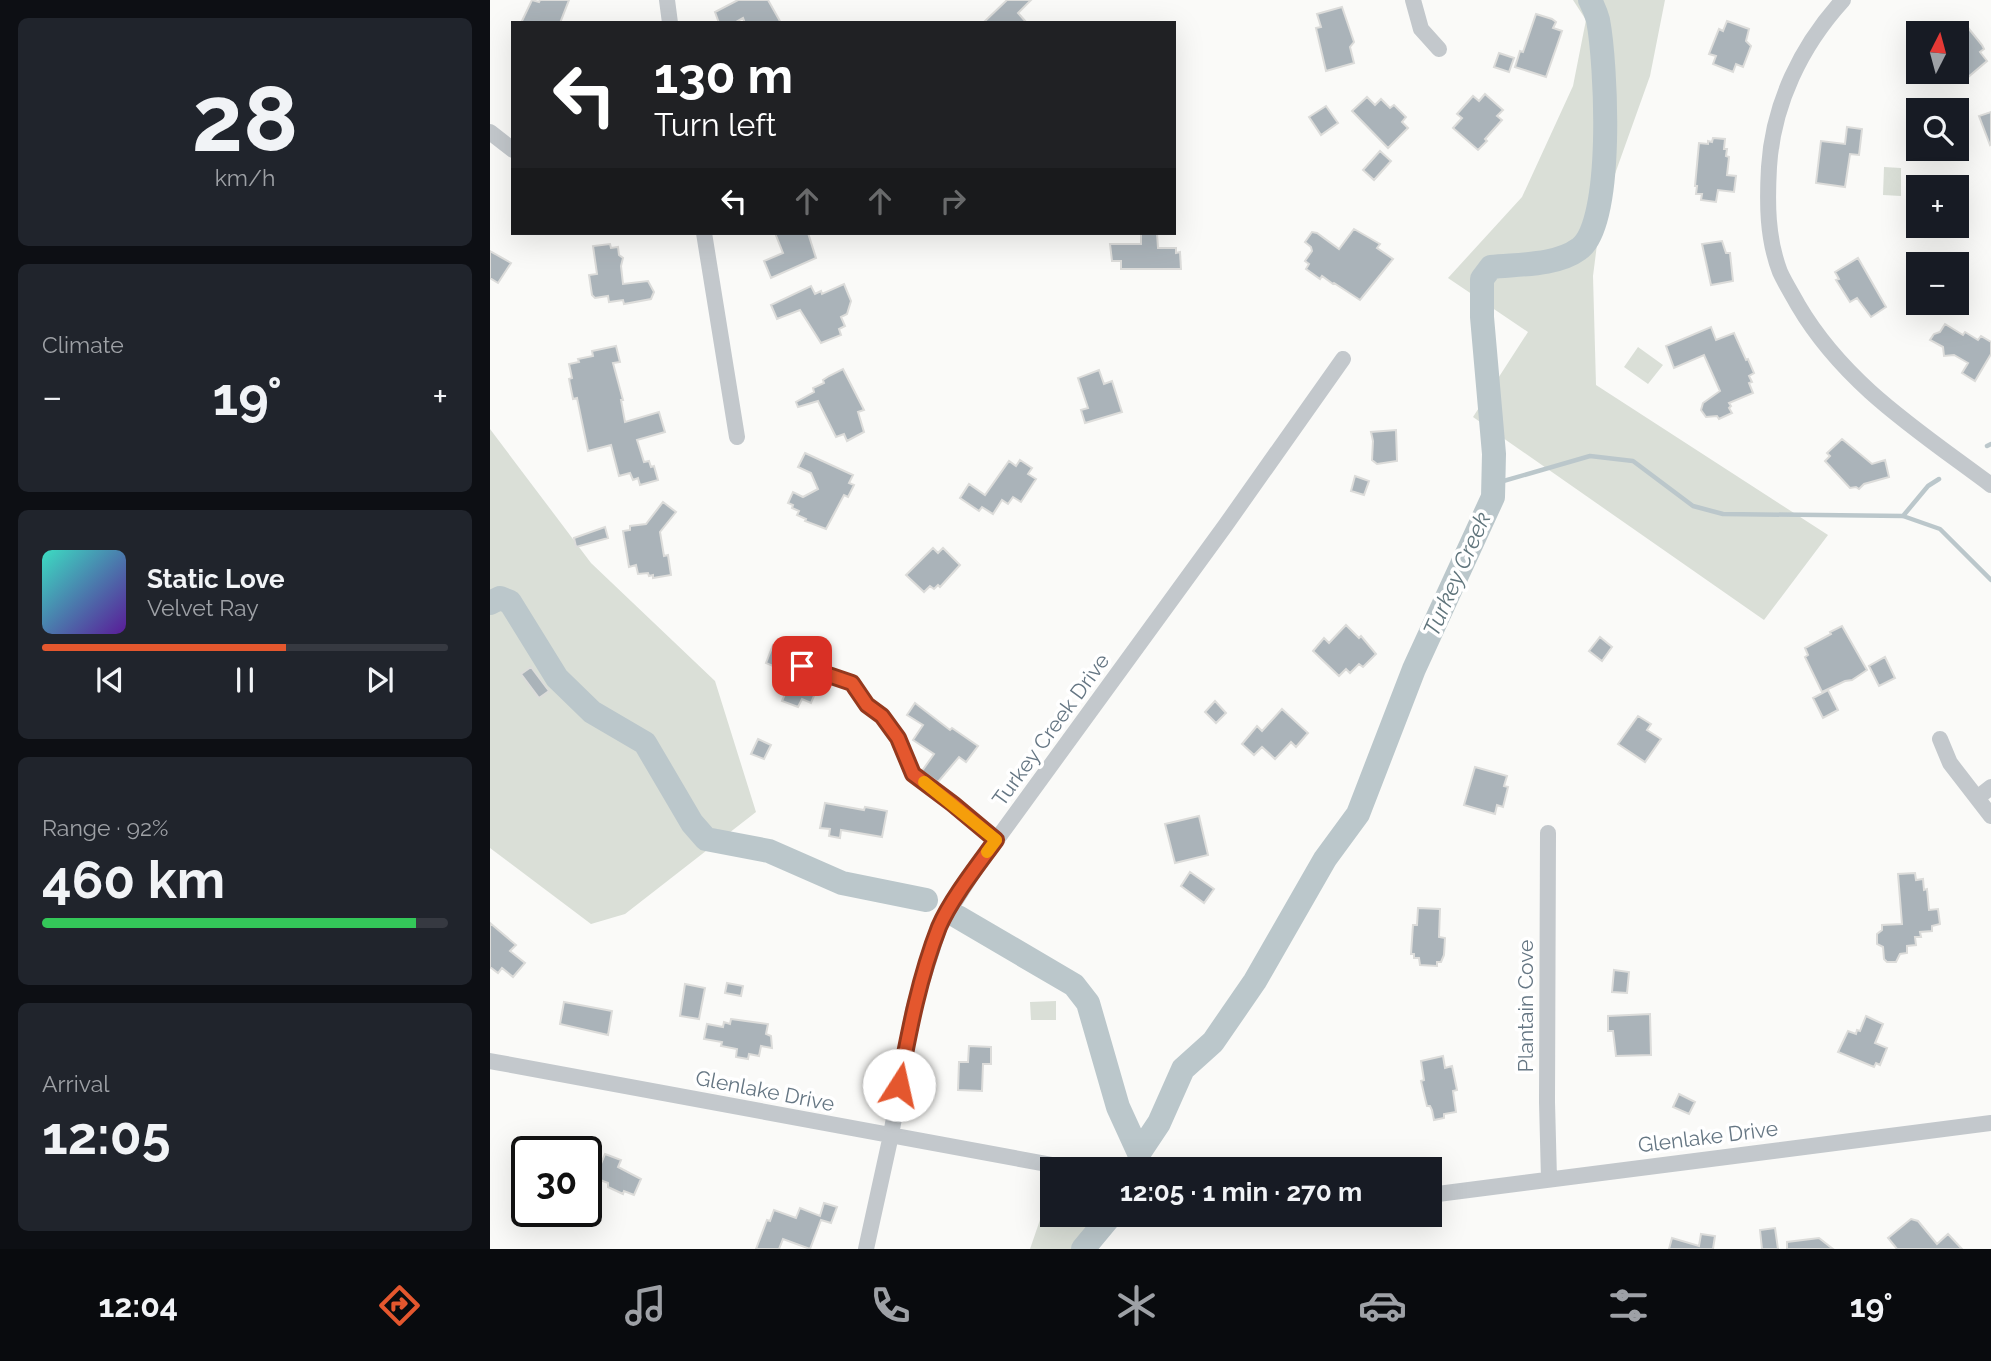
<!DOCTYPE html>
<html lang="en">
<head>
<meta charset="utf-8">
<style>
	body { margin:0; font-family:Raleway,sans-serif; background:#20242c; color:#f1f3f6; height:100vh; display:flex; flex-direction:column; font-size:26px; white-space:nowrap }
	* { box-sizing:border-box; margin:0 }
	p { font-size:23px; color:#9ea1a6 }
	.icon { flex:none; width:38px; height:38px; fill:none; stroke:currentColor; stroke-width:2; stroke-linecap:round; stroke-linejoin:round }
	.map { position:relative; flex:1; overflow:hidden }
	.side { display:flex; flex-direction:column; gap:18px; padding:18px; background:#0d0f14; width:490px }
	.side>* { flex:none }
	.guide { position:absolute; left:21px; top:21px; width:665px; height:214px; border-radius:0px; box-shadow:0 7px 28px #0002; background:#202124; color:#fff; overflow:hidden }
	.needle { width:46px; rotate:6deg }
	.fabs { position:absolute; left:1416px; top:21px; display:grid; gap:14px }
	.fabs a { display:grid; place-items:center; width:63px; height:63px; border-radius:0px; background:#171b24; box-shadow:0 7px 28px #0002; font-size:35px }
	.speed { position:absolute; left:21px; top:1136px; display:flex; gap:14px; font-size:35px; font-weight:700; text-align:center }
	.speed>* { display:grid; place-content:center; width:91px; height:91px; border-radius:50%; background:#171b24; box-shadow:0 7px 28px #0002; line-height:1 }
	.speed .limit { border:4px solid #111; border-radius:10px; background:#fff; color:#111 }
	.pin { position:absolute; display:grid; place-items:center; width:60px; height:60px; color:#fff; margin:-30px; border-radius:14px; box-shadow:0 4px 10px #0006 }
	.me { position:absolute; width:77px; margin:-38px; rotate:10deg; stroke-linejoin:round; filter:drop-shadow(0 0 5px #0008) }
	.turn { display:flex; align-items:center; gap:24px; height:147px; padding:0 28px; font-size:32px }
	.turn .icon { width:91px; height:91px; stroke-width:2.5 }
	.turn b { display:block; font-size:49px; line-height:60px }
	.lanes { display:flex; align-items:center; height:66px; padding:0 28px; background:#0003; justify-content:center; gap:35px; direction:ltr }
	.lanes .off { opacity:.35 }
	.big { font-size:52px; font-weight:700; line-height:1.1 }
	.side .tile { flex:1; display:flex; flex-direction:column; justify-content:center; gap:10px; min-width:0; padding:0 24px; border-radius:10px; background:#20242c }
	.side .dial { align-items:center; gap:0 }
	.dial b { font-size:91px; line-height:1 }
	.song { display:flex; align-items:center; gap:21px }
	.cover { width:84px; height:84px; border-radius:10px; background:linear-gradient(135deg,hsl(170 70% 55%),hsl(270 70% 35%)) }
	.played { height:7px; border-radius:4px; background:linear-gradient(90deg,#e4572e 60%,#363941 60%) }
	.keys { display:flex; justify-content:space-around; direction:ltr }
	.heat { display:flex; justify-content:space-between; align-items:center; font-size:38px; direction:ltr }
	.charge { height:10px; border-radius:5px; background:linear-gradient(90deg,#34c759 92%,#363941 0) }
	.trip { position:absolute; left:550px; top:1157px; width:402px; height:70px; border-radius:0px; background:#171b24; box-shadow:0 7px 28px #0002; font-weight:700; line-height:70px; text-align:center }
	.dock { display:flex; height:112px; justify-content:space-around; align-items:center; background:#090b0e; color:#9ea1a6 }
	.dock .icon { width:49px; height:49px }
	.dock .current { color:#e4572e }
	.dock b { font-size:32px; color:#f1f3f6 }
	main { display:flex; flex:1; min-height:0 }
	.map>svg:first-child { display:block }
</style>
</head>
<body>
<main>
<section class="side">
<div class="tile dial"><b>28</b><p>km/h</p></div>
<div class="tile"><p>Climate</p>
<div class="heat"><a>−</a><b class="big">19°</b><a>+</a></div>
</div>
<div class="tile">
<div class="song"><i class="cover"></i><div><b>Static Love</b><p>Velvet Ray</p></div></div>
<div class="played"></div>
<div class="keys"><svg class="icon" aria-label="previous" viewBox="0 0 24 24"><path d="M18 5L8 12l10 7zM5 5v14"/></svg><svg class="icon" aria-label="pause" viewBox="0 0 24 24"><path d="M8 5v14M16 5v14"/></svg><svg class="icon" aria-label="next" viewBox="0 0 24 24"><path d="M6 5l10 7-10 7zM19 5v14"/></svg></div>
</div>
<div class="tile"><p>Range · 92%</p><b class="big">460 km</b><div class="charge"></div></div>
<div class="tile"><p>Arrival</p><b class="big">12:05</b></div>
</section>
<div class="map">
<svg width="1501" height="1249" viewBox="0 0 1501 1249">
	<rect width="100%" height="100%" fill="#fafaf8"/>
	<path fill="#dadfd7" d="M1083 0H1175L1160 76 1111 213 1103 276 1106 385 1338 535 1274 620 983 417 1038 332 958 278 1032 197 1083 86 1096 20Z
		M1394 167 1411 168V196L1393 195Z
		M1148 347 1173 365 1158 384 1134 367Z
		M0 429 101 563 225 681 266 812 135 914 101 924 0 848Z
		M566 1001V1020H541L540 1002Z
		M562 1185V1214L618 1215 603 1249H540Z"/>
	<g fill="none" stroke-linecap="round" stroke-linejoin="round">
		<path stroke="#bbc7cb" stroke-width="4.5" d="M1497 446 1501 444
			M1003 484 1100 456 1143 461 1203 506 1233 514 1413 516 1450 529 1501 580
			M1413 516 1438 486 1449 479"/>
		<path stroke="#bbc7cb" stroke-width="24" d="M0 603 10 598 20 602 67 678 102 712 155 743 202 823 216 839 279 851 352 883 436 900
			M468 917 584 985 598 1003 628 1107 649 1153
			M649 1153 669 1123 693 1069 723 1042 765 981 835 859 868 814 924 669 1003 497 1004 454 992 317V279L1001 267C1028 264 1066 266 1089 249 1125 224 1116 62 1108 20 1106 13 1103 6 1100 0
			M593 1249 622 1214"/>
	</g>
	<path fill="#aab3b9" stroke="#dcdcda" stroke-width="2" d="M42 0 49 2 50 0H79L70 23H31Z
		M248 0H278L291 23H255L253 18 244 23H229L225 12Z
		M517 0H541L528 13 537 23H493Z
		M852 7 864 42 860 47 864 63 836 71 826 28 831 27 827 14Z
		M1046 14 1062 19 1066 22 1063 28 1072 31 1056 77 1025 67 1030 51 1033 52Z
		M1237 21 1259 29 1256 41 1261 46 1253 67 1246 64 1243 72 1223 64 1226 56 1219 54 1229 29 1233 31Z
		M1475 24 1492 45 1494 49 1490 52 1497 61 1477 78 1466 65V31Z
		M1009 53 1024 58 1019 72 1004 67Z
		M995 94 1013 110 1007 116 1012 120 995 139 997 141 988 150 963 128 972 118 967 114 983 96 989 101Z
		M877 97 885 105 891 99 900 108 904 105 916 117 912 122 918 128 898 148 862 111Z
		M836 106 848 123 831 135 819 117Z
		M1501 112V144L1500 145 1489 116Z
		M1357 127 1372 129 1369 155 1360 154 1355 187 1326 183 1331 141 1355 144Z
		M1223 138 1235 139 1234 149H1237L1236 156 1239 157 1237 175 1246 176 1244 192 1228 190 1226 202 1211 200 1212 194H1206L1207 186H1205L1209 143 1218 144V141L1222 142Z
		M890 151 901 161 884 180 873 170Z
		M864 229 890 244 887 248 903 259 870 300 844 283 843 284 832 276 830 279 816 269 819 264 815 261 822 251 821 247 815 242 822 232 827 233 849 249Z
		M285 233H318L326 258 281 278 274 261 293 253Z
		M651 233H667L668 248H686V253L690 252 691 269H631V261H622L620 244H651Z
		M1232 241 1236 253H1240L1243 281 1221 285 1212 244Z
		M120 244 121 248 128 247 129 255 133 258 131 266 133 284 158 281 164 292 161 299 134 304 133 300 119 302 118 296 105 298 102 295 99 275 107 274 103 246Z
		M0 251 21 263 8 283 0 278Z
		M1368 258 1396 307 1381 317 1367 298 1360 302 1346 280 1349 279 1345 272Z
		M354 284 361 301 357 314 351 317 355 326 349 329 351 335 331 343 310 310 287 319 281 305 321 286 325 294 331 291 332 294Z
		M1455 324 1473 335 1475 332 1488 340 1491 336 1501 342V354L1485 381 1472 373 1478 363 1464 355 1454 356 1453 347 1440 340 1444 334 1450 332Z
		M1221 327 1226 340 1244 333 1256 360 1258 359 1264 373 1259 376 1262 382 1259 383 1263 393 1239 403 1241 406 1239 408 1242 413 1229 419 1227 416 1216 417 1211 410 1213 403 1230 391 1214 355 1184 368 1176 346Z
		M126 346 130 362 123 363 133 400H131L135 422 169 412 175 432 147 440 154 462 159 461 161 467 164 466 168 480 150 485 148 478 143 480 140 473 129 476 121 445 98 451 87 398 83 399 79 379 82 378 79 364 89 362 88 359 103 356 102 351Z
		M353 369 374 410 368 412 374 432 357 441 354 434 346 437 328 401 308 407 306 402 324 392 323 388 334 383 333 380 339 376Z
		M609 370 614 384 622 381 632 412 595 423 591 410 598 408 588 378Z
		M906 430 907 461 887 464 882 460 883 441 881 432Z
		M1352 439 1382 464 1395 460 1399 477 1374 484 1369 489 1366 487 1360 488 1335 461 1340 456 1337 453Z
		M315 453 363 475 359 483 364 485 358 497 354 495 336 529 315 521 316 519 307 515 309 511 302 508 303 505 298 503 303 492 313 497 328 489 321 473 308 467Z
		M530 460 542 468 538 474 546 479 531 502 523 497 518 504 512 500 503 514 492 507 489 511 470 498 479 484 495 495 519 461 526 466Z
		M865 476 879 481 874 495 861 491Z
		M173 502 186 512 170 532 174 556 178 555 181 575 163 578V575L159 576 158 573 148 574 146 565 139 567 133 531 140 530V526L156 524Z
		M115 527 118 538 86 547 84 538Z
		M443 548 448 553 453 548 470 565 450 587 448 585 444 589 440 586 434 592 416 575Z
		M856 625 869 638 871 636 886 654 873 667 869 664 860 673 856 669 849 676 823 651 834 638 839 643Z
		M1352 626 1377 670 1362 680 1355 681 1332 692 1315 657 1318 655 1315 648 1341 634 1340 632Z
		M1110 637 1122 647 1112 661 1099 651Z
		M283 645 307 655 299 673 276 663Z
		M1395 657 1405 678 1389 686 1379 666Z
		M41 667 59 691 49 698 31 674Z
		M304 673 329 684 321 703 312 699 308 707 292 701Z
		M1338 690 1348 710 1333 718 1323 698Z
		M725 701 736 713 726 723 715 712Z
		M425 703 460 730 462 728 488 746 476 762 469 757 448 782 432 771 444 754 423 740 433 725 417 715Z
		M792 709 818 733 806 747 801 742 785 759 772 747 764 755 752 744 767 726 772 731Z
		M1148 716 1161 724 1157 730 1171 739 1155 762 1128 744Z
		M268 739 281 745 274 759 261 754Z
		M985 767 1017 776 1014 786 1018 787 1013 807 1007 805 1005 814 974 805Z
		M335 803 374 810 375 807 397 811 392 837 351 830 350 838 339 836 340 829 330 828Z
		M709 816 718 855 685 863 675 824Z
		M700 872 724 889 714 903 691 886Z
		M1425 873 1426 880 1433 879 1434 890 1437 889 1439 910 1448 909 1450 924 1442 926V931L1430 932 1431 937H1425L1426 945 1417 946V953L1410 954 1406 962H1397L1394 959 1393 947 1387 944V934L1392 930V925L1412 924 1408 874Z
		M928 908 950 909 949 937 955 938 954 955 951 962H947V966L930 965 929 958H924V954H921L923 925H927Z
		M0 923 26 945 20 951 35 963 23 977 12 968 8 973 0 967Z
		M1124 970 1139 972 1137 993 1122 992Z
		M237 983 253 986 251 996 235 993Z
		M195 984 215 988 209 1019 190 1016Z
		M74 1002 122 1011 118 1035 70 1024Z
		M1160 1014 1161 1055 1126 1056 1123 1031H1118V1016Z
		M1376 1016 1393 1024 1385 1043 1397 1048 1390 1065 1386 1063 1384 1067 1348 1052 1358 1031 1366 1034 1367 1030 1370 1031Z
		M241 1019 278 1024 276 1034 281 1036 282 1048 271 1046 269 1056 259 1054 258 1059 246 1057 247 1049 231 1046 232 1042 214 1039 217 1024 233 1027 234 1022 240 1024Z
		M479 1046 501 1047V1064H493L492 1091 468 1090 469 1062H478Z
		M953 1056 955 1068 962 1066 967 1090 963 1091 966 1112 954 1114V1118L944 1120 942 1110 940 1106H937L935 1098 931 1081 934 1080 931 1061Z
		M1189 1094 1205 1102 1199 1114 1183 1107Z
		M115 1154 131 1160 128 1167 151 1179 144 1195 134 1191 133 1194 118 1187V1183L105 1178Z
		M334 1203 347 1207 341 1223 331 1220 320 1249 293 1239 289 1249H266L277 1220 280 1221 284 1210 306 1218 310 1208 330 1216Z
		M1421 1219 1428 1221 1447 1244 1458 1234 1472 1249H1407L1398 1238Z
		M1285 1228 1288 1249H1272L1270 1230Z
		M1211 1234 1225 1236 1223 1249H1179L1182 1238 1209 1246Z
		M1329 1238 1343 1249H1297V1242Z"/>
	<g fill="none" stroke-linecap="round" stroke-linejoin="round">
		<path stroke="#c3c8cc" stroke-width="8" d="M312 666 362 683 377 705 392 716 408 738 423 774 463 804 506 840"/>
		<path stroke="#c3c8cc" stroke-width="16" d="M177 0 180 23
			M923 0 931 29 949 49
			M1353 0C1311 46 1283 104 1279 167 1277 203 1277 238 1290 272 1295 283 1302 294 1308 305 1355 385 1429 431 1501 485
			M0 132 23 150
			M214 233 247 437
			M1450 739 1460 763 1501 816
			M1487 798 1501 787
			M1058 833 1057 1102 1059 1179
			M0 1061 584 1169
			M940 1195 1501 1123
			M376 1249 401 1135 423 1010 450 925 486 868 735 526 853 359"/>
	</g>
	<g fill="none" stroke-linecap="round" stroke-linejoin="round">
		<g stroke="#94391e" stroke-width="18">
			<path id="route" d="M312 666 362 683 377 705 392 716 408 738 423 774 463 804 506 840C488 865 461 899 449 927 429 978 419 1032 409 1085"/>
		</g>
		<use href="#route" stroke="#e4572e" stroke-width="12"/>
		<path stroke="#f59e0b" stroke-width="12" d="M434 782 506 840 497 852"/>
	</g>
	<g text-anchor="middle" stroke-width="7" stroke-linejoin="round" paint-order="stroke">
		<g font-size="21" fill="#657683" stroke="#fff">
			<text transform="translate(561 730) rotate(-54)" y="7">Turkey Creek Drive</text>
			<text transform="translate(1036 1006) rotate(-90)" y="7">Plantain Cove</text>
			<text transform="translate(275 1091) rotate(11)" y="7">Glenlake Drive</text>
			<text transform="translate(1218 1137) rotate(-7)" y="7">Glenlake Drive</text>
		</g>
		<g font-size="23" font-style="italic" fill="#60757c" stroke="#fff">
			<text transform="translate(967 574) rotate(-66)" y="8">Turkey Creek</text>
		</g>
	</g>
</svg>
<div class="fabs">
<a><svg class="needle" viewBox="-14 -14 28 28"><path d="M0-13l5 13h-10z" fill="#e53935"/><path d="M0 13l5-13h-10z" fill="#9ea1a6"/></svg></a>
<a><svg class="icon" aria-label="search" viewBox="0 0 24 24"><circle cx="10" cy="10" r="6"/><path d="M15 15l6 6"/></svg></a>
<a>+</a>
<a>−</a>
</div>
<div class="speed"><div class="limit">30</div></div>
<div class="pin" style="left:312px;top:666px;background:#d93025"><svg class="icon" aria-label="arrive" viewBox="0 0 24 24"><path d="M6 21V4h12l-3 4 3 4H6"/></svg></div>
<svg class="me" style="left:409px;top:1085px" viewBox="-20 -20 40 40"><circle r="19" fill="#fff"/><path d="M0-13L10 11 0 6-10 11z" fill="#e4572e"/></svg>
<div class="trip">12:05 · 1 min · 270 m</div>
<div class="guide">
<div class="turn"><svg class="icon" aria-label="left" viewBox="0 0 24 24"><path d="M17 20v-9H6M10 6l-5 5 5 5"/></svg><div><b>130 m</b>Turn left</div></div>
<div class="lanes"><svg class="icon" aria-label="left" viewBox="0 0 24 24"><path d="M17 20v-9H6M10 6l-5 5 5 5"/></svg><svg class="icon off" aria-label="ahead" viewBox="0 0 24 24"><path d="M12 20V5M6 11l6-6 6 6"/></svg><svg class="icon off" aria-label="ahead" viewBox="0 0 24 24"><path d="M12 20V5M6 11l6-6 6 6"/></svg><svg class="icon off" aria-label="right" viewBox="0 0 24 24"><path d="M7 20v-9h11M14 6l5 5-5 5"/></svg></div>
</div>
</div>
</main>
<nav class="dock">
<b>12:04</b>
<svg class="icon current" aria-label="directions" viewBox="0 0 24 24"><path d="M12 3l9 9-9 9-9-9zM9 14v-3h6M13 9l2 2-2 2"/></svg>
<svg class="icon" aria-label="music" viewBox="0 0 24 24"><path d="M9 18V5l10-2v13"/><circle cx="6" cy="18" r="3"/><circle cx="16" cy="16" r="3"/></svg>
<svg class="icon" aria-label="phone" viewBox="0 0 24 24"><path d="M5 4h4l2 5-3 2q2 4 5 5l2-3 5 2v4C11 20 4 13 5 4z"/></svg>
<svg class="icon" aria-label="climate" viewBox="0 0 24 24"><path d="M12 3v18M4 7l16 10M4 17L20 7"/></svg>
<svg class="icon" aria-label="car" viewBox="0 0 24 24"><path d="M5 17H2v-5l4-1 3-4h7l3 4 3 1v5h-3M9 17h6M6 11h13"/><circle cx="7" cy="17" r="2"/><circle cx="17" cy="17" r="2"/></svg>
<svg class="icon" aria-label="filters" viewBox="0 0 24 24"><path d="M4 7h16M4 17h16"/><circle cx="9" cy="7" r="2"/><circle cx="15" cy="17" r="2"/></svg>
<b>19°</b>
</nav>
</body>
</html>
